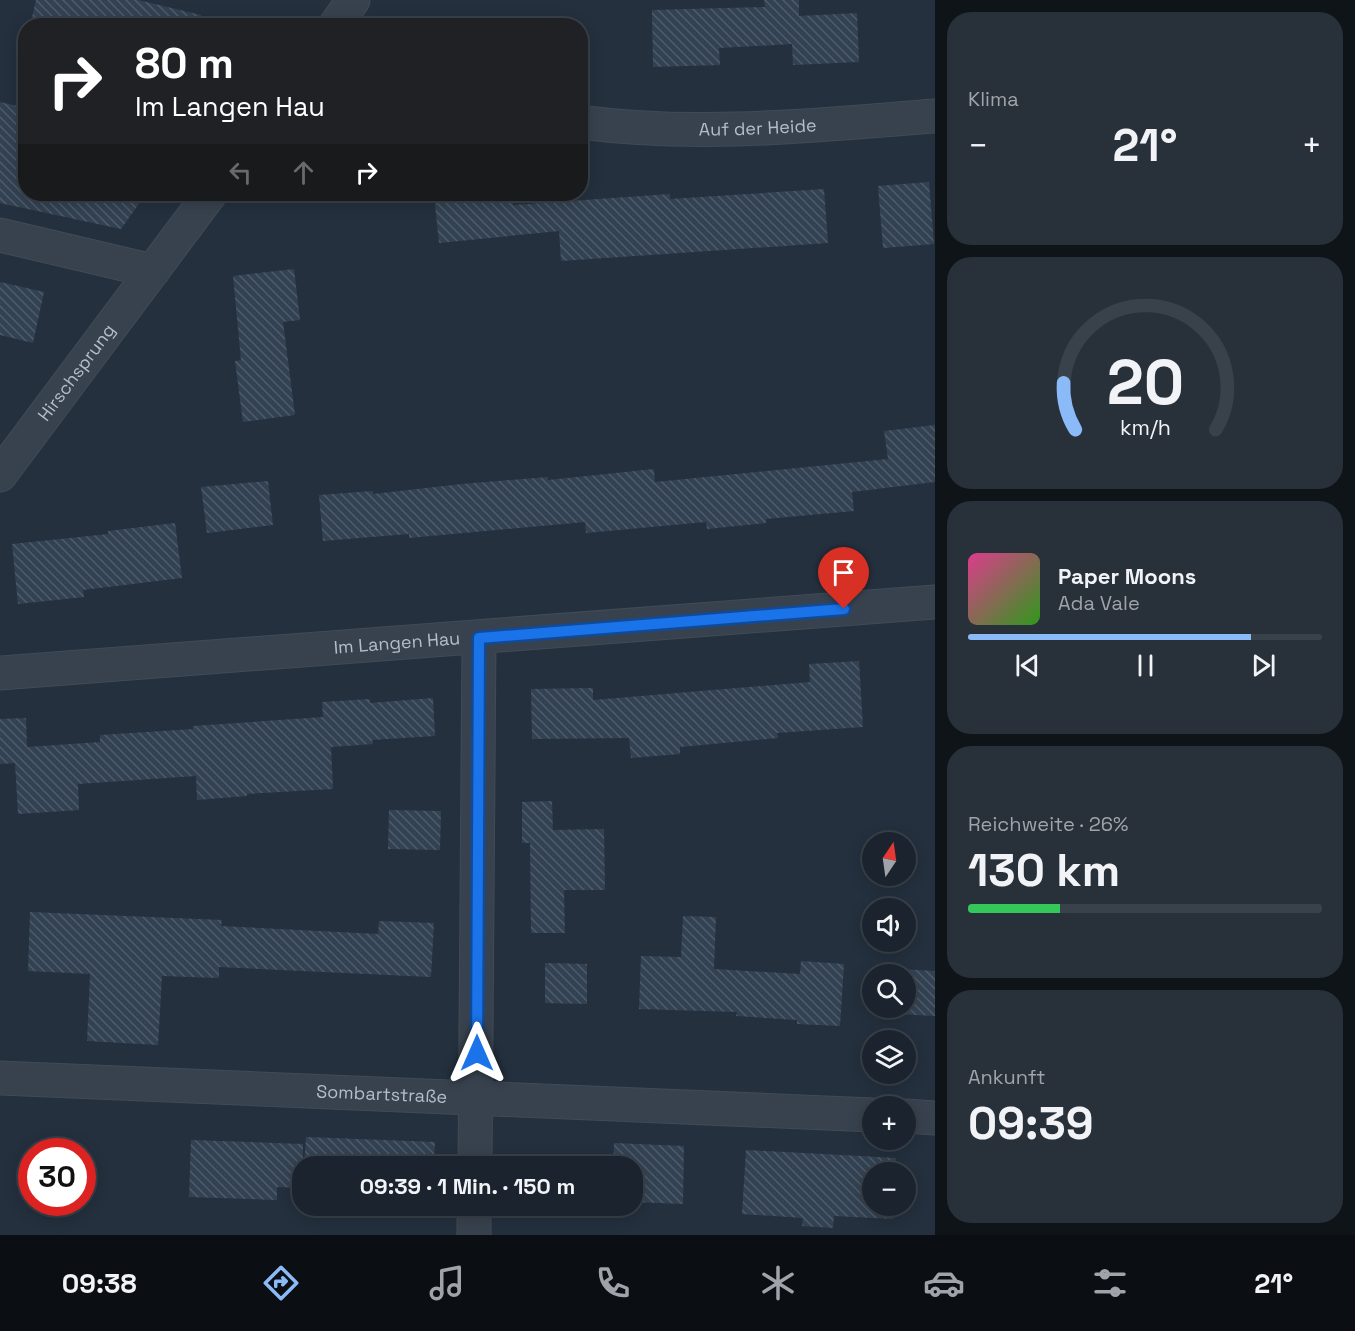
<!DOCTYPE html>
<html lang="de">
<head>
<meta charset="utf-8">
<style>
	body { margin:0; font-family:"Space Grotesk",sans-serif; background:#28303a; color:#f1f3f6; height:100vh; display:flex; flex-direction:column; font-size:22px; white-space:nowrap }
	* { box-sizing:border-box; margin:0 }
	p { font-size:20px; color:#a0a4aa }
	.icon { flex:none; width:33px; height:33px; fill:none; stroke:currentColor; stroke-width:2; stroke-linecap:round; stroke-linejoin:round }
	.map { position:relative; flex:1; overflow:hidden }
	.sheet { display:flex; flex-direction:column; gap:12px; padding:12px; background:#0f1419; width:420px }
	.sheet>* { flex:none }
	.banner { position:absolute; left:18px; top:18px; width:570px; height:183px; border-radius:24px; box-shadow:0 3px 15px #0003,0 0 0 2px #39414a; background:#202124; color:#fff; overflow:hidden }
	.needle { width:39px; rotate:13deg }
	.tools { position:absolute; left:862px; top:832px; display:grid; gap:12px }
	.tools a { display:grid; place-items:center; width:54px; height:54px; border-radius:50%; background:#1b242e; box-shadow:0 3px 15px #0003,0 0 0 2px #39414a; font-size:30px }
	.speed { position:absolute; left:18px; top:1138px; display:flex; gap:12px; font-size:30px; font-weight:700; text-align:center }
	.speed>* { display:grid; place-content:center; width:78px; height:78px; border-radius:50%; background:#1b242e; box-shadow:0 3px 15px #0003,0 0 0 2px #39414a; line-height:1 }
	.speed .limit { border:9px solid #d22; background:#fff; color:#111 }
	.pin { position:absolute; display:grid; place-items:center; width:51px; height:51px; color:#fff; margin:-62px -26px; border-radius:50% 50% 50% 0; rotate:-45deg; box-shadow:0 0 6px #0007 }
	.pin .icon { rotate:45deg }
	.me { position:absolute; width:66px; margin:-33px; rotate:0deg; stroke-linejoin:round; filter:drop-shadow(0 0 4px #0008) }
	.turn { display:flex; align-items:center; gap:21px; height:126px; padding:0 18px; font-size:27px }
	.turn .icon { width:78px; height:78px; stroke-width:2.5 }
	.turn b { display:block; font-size:42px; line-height:51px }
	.lanes { display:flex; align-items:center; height:57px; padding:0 18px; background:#0003; justify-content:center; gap:30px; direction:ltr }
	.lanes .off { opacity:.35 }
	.big { font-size:45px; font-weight:800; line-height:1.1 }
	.sheet .widget { flex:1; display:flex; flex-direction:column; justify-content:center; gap:9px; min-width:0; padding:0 21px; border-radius:24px; background:#28303a }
	.sheet .dial { align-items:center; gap:0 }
	.dial svg { height:156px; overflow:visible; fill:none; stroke:#39414a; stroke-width:7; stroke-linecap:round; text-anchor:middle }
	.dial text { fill:#f1f3f6; stroke:none }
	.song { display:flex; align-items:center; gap:18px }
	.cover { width:72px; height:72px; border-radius:9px; background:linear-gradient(135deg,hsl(330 70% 55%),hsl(110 70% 35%)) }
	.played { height:6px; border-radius:3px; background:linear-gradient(90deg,#8abaf8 80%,#39414a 80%) }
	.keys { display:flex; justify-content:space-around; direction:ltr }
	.heat { display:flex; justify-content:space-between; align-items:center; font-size:33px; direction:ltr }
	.charge { height:9px; border-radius:4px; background:linear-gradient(90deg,#34c759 26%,#39414a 0) }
	.trip { position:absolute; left:292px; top:1156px; width:351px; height:60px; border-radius:24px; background:#1b242e; box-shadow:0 3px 15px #0003,0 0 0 2px #39414a; font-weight:800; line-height:60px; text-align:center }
	.tabs { display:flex; height:96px; justify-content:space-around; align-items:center; background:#0b0e12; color:#a0a4aa }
	.tabs .icon { width:42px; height:42px }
	.tabs .active { color:#8abaf8 }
	.tabs b { font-size:27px; color:#f1f3f6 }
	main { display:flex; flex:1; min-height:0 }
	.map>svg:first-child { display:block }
</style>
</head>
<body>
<main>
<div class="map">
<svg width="935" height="1235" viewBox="0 0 935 1235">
	<defs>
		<pattern id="building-back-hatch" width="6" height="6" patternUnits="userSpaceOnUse" patternTransform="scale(1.5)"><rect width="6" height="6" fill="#334252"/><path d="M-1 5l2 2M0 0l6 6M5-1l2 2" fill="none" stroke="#4e5b6a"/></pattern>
	</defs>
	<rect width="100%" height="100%" fill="#24303e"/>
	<path fill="url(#building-back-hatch)" d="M36 0H138L201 15 200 26H30Z
		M764 0H799V16L857 13 859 62 793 65 792 44 719 48 720 65 653 67 652 10 765 7Z
		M0 102 26 108V194H146L121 229 0 203Z
		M929 182 934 244 883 248 878 186Z
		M824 189 828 243 561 261 559 231 439 243 434 194H511L513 205 670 194V199Z
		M294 269 300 320 283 322 295 415 243 422 235 361 241 360 233 276Z
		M0 282 44 292 33 343 0 335Z
		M935 425V482L852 492 854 511 766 519V523L707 529 706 522 586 533 585 522 409 538V534L323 541 319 495 373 491V494L462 484 548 477V480L654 469 655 482 888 459 884 431Z
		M268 481 273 525 207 533 201 487Z
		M175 523 182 578 83 590 84 597 18 604 12 544 108 534V531Z
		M859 661 863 727 777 733 778 738 680 747V754L631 758 629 738 532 739 531 689 593 688V700L810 682 809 664Z
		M433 698 435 736 372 740 373 744 331 747 333 789 247 794V796L197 800 196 776 78 784 79 810 18 814 15 763 0 764V719L26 718 27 747 100 742V735L193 729V726L323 717 322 702 370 699V703Z
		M552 801 553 830 604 829 605 890H564L565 933H531L530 843H522V802Z
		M389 810 441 811 440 850 388 849Z
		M30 912 222 920 221 926 378 934 379 921 434 923 431 977 219 967V978L162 976 158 1045 87 1041 90 974 28 971Z
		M683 916 716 917 714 969 800 974 801 961 844 964 840 1026 797 1024V1020L736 1016 737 1012 639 1009 641 956 681 957Z
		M545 963 587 964V1004L545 1003Z
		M901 969 935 971V1016L898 1014V1008H906V975H900Z
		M306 1137 435 1142 434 1167H304Z
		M191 1140 303 1144V1188L277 1187V1200L189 1197Z
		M614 1143 684 1146 683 1204 633 1202V1167H532L533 1163 613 1166Z
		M746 1150 896 1158 895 1173H873V1206H893V1219L834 1216 833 1228 802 1226 803 1218 742 1214Z
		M531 1206H592V1212L531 1210Z"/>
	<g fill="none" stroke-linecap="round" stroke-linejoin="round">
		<g stroke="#414b57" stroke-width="35">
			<g id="minor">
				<path d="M335 26 353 0"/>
				<path id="s1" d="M580 122C698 138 817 125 935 116"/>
				<path d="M0 235 153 271"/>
				<path id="s2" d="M0 475 210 194"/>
				<path id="s3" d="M0 673 935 602"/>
				<path id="s4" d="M0 1078 873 1115"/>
				<path d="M906 1116 935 1118"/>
				<path d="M475 1167 479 638"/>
				<path d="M474 1235V1206"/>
			</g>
		</g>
		<use href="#minor" stroke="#38424e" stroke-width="33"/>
	</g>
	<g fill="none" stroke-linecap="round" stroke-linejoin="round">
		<g stroke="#114b97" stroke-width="15">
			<path id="route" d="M477 1053 479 638 844 609"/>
		</g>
		<use href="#route" stroke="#1a73e8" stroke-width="10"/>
	</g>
	<g text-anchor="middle" stroke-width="6" stroke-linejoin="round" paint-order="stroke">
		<g font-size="18" fill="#b4bdc9" stroke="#1d2733">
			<text dy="6" stroke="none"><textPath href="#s1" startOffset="178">Auf der Heide</textPath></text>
			<text dy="6" stroke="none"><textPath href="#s2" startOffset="128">Hirschsprung</textPath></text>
			<text dy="6" stroke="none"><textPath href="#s3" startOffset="398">Im Langen Hau</textPath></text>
			<text dy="6" stroke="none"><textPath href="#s4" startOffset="382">Sombartstraße</textPath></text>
		</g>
	</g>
</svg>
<div class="tools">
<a><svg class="needle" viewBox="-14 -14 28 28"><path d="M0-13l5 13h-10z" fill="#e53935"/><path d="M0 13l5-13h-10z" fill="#a0a4aa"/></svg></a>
<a><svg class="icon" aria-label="sound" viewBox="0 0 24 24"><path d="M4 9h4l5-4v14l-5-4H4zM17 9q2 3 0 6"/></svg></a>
<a><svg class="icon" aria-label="search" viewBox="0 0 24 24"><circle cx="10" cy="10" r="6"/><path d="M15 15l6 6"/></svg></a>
<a><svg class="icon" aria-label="layers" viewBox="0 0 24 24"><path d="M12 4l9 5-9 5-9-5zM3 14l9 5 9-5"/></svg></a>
<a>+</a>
<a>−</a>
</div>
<div class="speed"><div class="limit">30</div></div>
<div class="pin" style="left:844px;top:609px;background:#d93025"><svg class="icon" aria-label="arrive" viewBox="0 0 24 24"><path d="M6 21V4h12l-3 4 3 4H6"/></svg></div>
<svg class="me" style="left:477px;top:1053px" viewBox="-20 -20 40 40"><path d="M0-17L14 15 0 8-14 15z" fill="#1a73e8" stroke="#fff" stroke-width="4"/></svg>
<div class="trip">09:39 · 1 Min. · 150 m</div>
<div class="banner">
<div class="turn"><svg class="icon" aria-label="right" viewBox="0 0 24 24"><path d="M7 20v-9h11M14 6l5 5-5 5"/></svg><div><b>80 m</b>Im Langen Hau</div></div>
<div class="lanes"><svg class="icon off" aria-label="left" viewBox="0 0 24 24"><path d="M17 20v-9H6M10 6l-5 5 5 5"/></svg><svg class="icon off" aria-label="ahead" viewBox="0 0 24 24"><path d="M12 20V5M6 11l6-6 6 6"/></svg><svg class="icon" aria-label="right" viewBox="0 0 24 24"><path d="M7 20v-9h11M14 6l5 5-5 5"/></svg></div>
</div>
</div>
<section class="sheet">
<div class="widget"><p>Klima</p>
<div class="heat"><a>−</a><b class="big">21°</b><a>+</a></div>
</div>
<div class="widget dial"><svg viewBox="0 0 100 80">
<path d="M14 69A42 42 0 1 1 86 69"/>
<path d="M14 69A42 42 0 0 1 8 45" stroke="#8abaf8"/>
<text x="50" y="56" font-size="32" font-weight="700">20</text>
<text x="50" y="72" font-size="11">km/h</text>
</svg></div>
<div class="widget">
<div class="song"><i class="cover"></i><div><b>Paper Moons</b><p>Ada Vale</p></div></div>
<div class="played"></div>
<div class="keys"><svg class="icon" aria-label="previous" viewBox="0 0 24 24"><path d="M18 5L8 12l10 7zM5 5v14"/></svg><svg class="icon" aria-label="pause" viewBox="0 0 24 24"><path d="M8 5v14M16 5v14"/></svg><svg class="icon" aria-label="next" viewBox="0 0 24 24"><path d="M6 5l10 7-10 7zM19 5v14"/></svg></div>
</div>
<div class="widget"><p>Reichweite · 26%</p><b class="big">130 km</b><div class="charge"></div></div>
<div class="widget"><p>Ankunft</p><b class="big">09:39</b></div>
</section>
</main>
<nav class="tabs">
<b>09:38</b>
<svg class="icon active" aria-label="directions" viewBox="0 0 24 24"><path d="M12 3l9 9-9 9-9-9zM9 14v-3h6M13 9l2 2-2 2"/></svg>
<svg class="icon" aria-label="music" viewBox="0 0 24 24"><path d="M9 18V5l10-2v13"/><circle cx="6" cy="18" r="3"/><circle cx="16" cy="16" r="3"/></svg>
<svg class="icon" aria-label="phone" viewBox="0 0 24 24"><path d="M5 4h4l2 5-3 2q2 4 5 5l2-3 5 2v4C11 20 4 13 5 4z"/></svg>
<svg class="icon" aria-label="climate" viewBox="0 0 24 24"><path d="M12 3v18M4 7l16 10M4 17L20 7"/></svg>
<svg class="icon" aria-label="car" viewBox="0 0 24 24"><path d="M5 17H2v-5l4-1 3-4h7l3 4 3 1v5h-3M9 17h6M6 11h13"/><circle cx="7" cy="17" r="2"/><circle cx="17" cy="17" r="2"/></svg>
<svg class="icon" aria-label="filters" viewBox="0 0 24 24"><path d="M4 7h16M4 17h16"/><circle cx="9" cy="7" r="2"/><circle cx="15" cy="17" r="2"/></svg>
<b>21°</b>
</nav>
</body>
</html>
